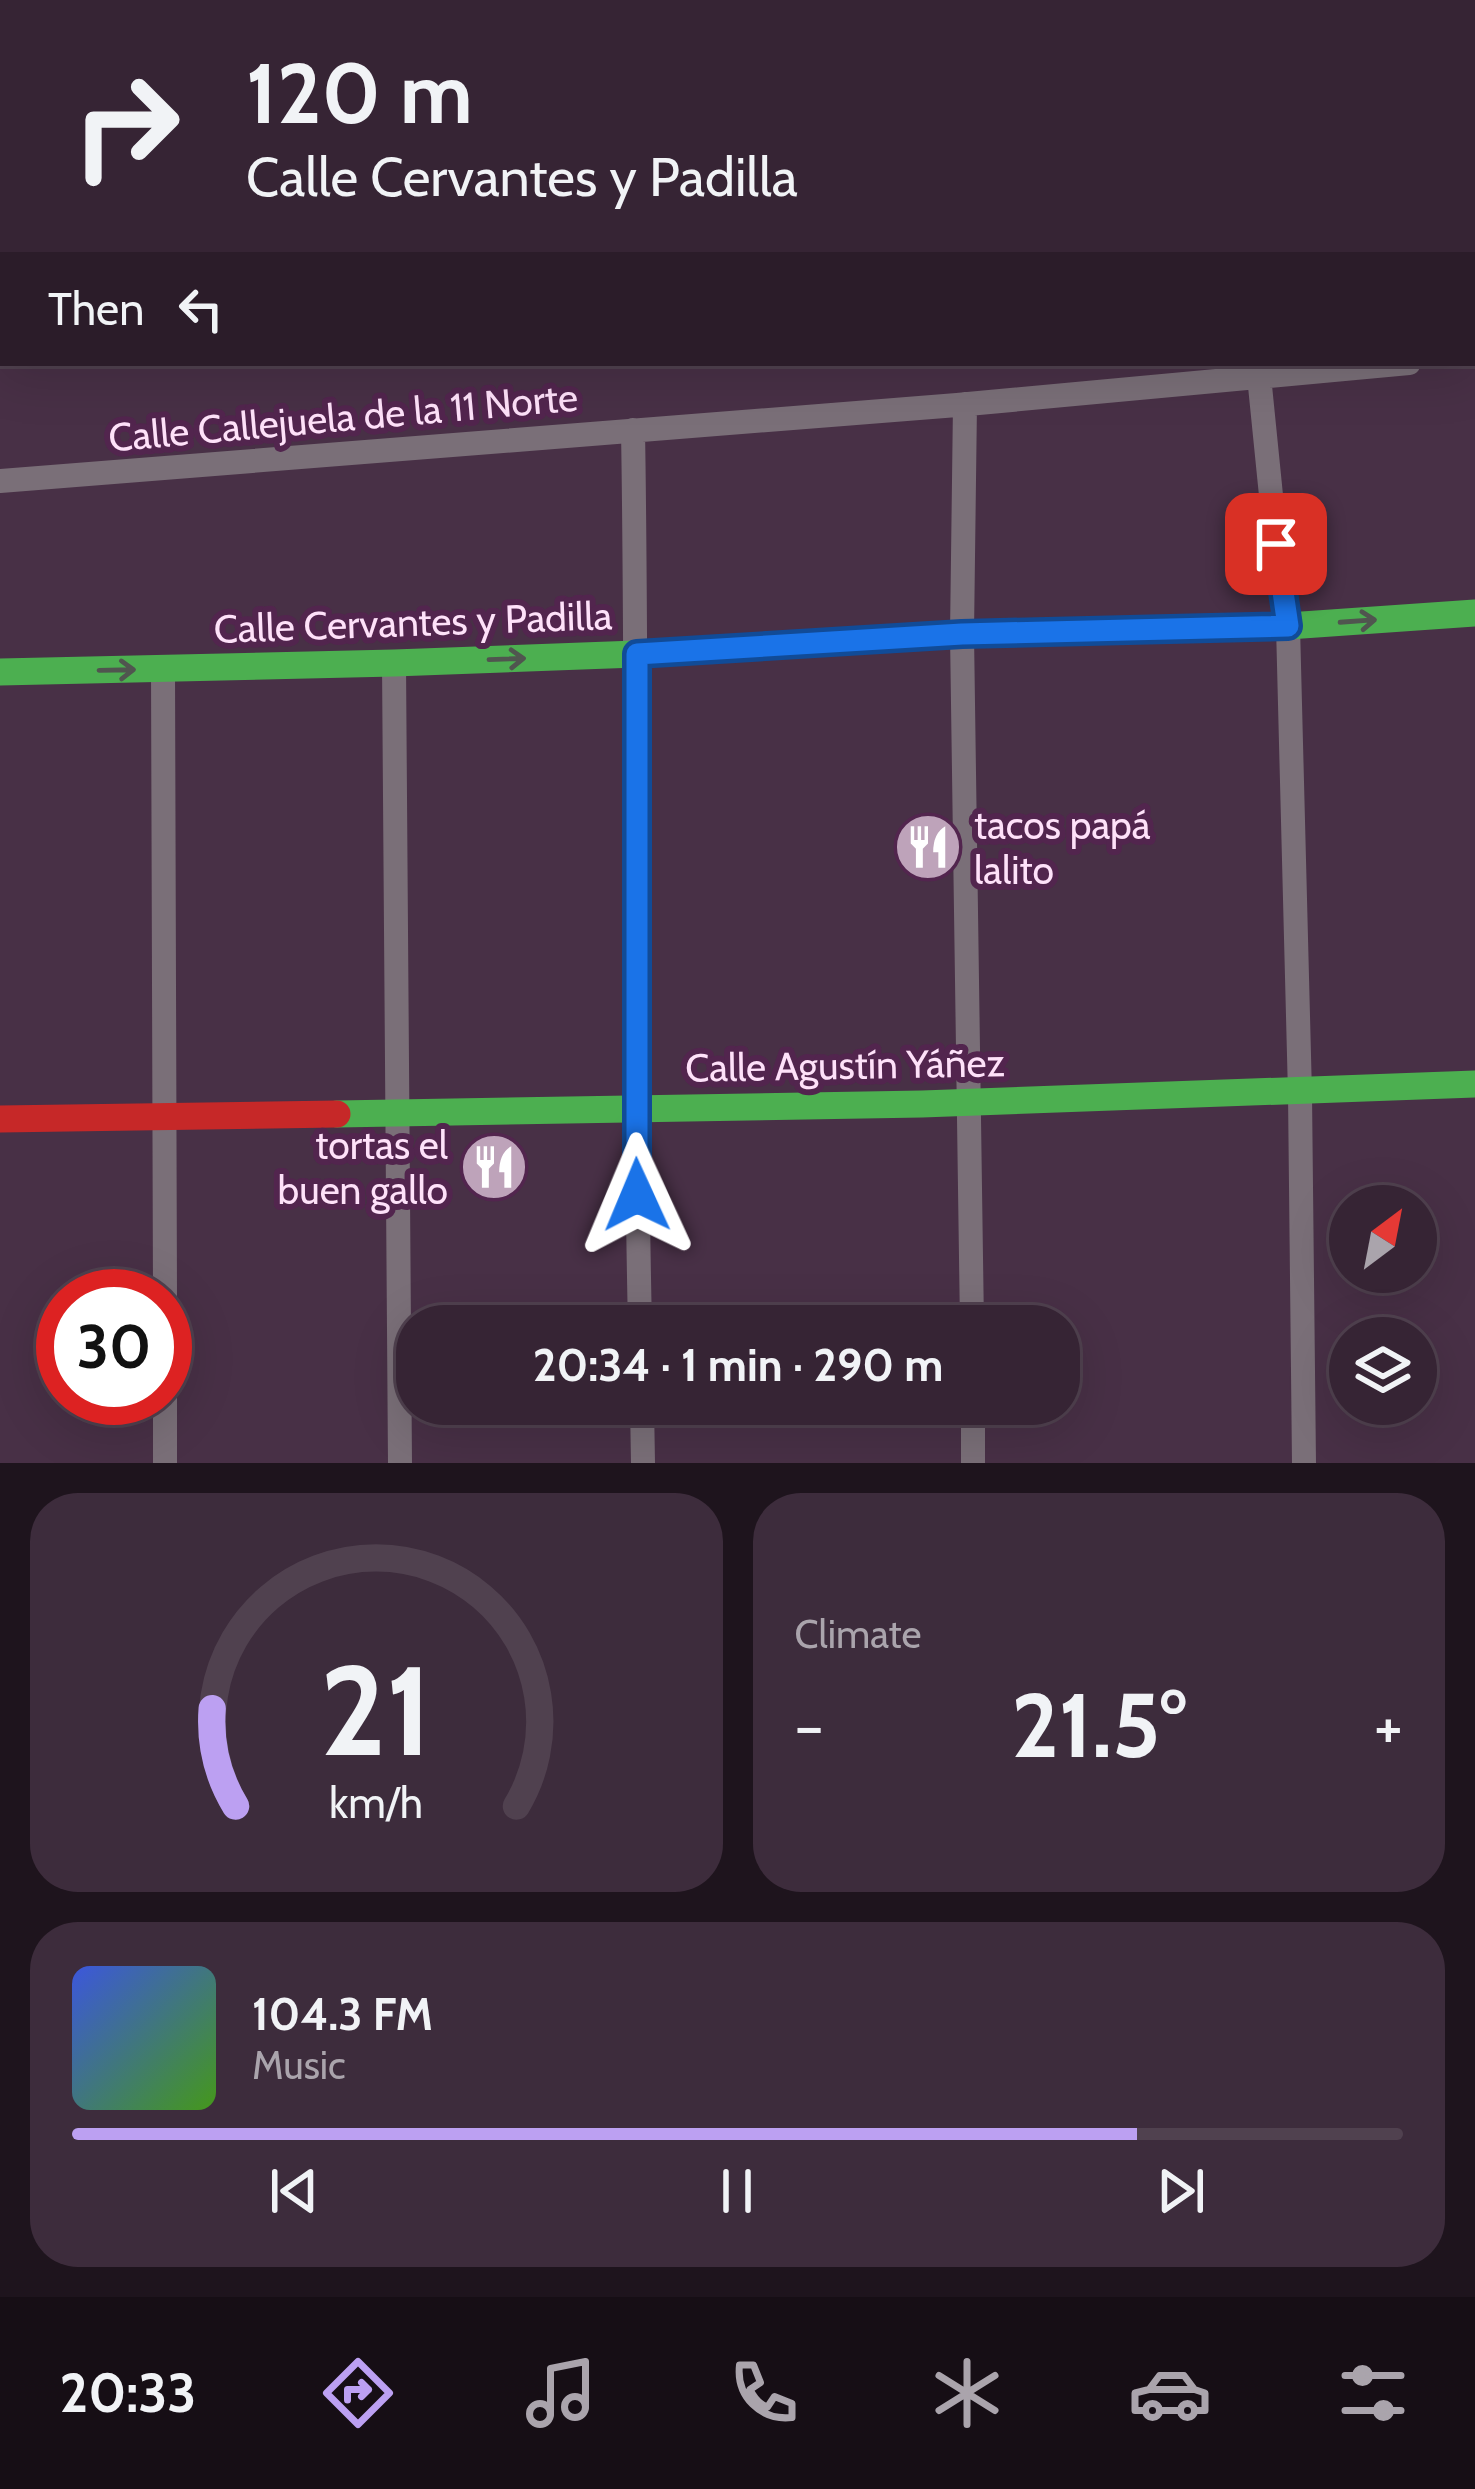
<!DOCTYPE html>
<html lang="en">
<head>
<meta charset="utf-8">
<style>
	body { margin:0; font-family:Cabin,sans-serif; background:#3d2c3c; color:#f1f3f6; height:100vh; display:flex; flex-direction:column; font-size:45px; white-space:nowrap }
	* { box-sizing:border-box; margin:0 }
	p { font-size:39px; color:#aaa4ac }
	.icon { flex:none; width:66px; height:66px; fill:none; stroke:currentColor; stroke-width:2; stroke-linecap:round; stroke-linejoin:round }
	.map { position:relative; height:1463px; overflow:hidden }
	.drawer { display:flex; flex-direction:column; gap:30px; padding:30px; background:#1e141d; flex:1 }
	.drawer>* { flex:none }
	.top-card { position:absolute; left:0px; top:0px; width:1476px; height:366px; box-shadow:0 12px 48px #0002,0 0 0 3px #50414f; background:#362434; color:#f1f3f6; overflow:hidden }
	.needle { width:78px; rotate:32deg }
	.buttons { position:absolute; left:1329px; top:1185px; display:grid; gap:24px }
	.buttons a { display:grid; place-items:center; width:108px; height:108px; border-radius:50%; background:#362434; box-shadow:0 12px 48px #0002,0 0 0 3px #50414f; font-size:60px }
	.speed { position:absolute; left:36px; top:1269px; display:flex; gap:24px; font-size:60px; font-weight:700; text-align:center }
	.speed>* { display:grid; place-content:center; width:156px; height:156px; border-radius:50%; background:#362434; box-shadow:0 12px 48px #0002,0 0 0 3px #50414f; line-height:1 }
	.speed .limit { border:18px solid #d22; background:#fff; color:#111 }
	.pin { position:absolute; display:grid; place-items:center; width:102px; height:102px; color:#fff; margin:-51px; border-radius:24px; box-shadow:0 6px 18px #0006 }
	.me { position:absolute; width:132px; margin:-66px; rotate:359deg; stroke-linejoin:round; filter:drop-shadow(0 0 9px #0008) }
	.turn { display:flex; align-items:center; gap:42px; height:252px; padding:0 48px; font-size:54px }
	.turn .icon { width:156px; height:156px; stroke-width:2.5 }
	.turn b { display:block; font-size:84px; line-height:102px }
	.then { display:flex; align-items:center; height:114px; padding:0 48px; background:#0003; gap:24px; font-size:45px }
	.big { font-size:90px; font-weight:800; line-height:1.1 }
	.drawer .widget { flex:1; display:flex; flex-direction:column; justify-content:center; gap:18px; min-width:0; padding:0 42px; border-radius:48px; background:#3d2c3c }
	.drawer .dial { align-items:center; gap:0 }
	.dial svg { height:312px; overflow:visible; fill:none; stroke:#50414f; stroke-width:7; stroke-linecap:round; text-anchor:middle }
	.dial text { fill:#f1f3f6; stroke:none }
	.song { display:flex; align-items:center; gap:36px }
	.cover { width:144px; height:144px; border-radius:18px; background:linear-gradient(135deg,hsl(230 70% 55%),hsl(100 70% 35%)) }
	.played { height:12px; border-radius:6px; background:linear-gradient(90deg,#bca0f2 80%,#50414f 80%) }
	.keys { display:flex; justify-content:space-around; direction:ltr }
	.heat { display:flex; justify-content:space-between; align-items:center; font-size:66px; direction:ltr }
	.drawer .tiles { flex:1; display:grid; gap:30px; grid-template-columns:1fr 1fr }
	.widget:last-child { grid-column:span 2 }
	.trip { position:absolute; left:396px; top:1305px; width:684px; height:120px; border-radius:48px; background:#362434; box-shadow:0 12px 48px #0002,0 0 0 3px #50414f; font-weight:800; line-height:120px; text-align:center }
	.tab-bar { display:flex; height:192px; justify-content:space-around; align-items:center; background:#160e15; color:#aaa4ac }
	.tab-bar .icon { width:84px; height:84px }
	.tab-bar .active { color:#bca0f2 }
	.tab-bar b { font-size:54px; color:#f1f3f6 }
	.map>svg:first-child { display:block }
</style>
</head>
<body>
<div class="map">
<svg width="1475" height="1463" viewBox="0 0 1475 1463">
	<rect width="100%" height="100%" fill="#483046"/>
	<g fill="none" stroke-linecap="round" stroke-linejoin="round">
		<path stroke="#7a6f78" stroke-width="12" d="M1265 0V3"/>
		<path stroke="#7a6f78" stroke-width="24" d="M522 0 523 3
			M685 0V3
			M848 0V3
			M238 3 281 0
			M0 20 3 19
			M1473 357H1475
			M1259 376 1276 545 1288 626 1300 1094 1304 1463
			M965 404 962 634 972 1326
			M633 430C638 729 633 1027 640 1326
			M0 481 957 405 1409 363
			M394 663 400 1463
			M163 669 165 1296
			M165 1398V1463
			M642 1404 643 1463
			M973 1404V1463"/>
		<path stroke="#4caf50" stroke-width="27" d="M0 672 394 663 636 654 962 634 1288 626 1475 613
			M337 1114 922 1104 1475 1084"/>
		<path stroke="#c62828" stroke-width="27" d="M0 1119 337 1114"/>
		<path stroke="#7e707c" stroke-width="9" stroke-dasharray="18 9" stroke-linecap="butt" d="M1473 109H1475
			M1473 136H1475
			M1473 174H1475
			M0 193H3
			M0 217H3
			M0 239H3"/>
	</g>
	<defs><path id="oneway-shaft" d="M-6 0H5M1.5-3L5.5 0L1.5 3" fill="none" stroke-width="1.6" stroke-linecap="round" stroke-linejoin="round" transform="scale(3)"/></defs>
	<g stroke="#50554f">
		<use href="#oneway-shaft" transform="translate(1358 621) rotate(-4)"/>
		<use href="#oneway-shaft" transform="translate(507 659) rotate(-2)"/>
		<use href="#oneway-shaft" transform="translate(117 670) rotate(-1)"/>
	</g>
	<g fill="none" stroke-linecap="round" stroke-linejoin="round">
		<g stroke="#114b97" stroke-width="30">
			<path id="route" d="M637 1195V654L962 634 1288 626 1276 544"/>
		</g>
		<use href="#route" stroke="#1a73e8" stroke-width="21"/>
	</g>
	<defs>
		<g id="restaurant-disc" transform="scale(3.45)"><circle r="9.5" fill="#bea3ba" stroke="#52254e"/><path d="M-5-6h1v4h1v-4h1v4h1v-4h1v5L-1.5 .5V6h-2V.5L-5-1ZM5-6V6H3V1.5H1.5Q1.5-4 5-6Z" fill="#fff"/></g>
	</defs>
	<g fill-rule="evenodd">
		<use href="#restaurant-disc" x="928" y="847"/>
		<use href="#restaurant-disc" x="494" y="1167"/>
	</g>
	<g text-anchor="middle" stroke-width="12" stroke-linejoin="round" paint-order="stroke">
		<g font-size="39" fill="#fee1f9" stroke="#52254e">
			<text transform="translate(343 417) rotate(-5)" y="14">Calle Callejuela de la 11 Norte</text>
			<text transform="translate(413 622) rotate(-2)" y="14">Calle Cervantes y Padilla</text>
			<text transform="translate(845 1065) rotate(-1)" y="14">Calle Agustín Yáñez</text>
		</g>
		<g font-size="39" fill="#fee1f9" stroke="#52254e" text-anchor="start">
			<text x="974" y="839">tacos papá<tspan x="974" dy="45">lalito</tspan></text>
			<text x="448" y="1159" text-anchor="end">tortas el<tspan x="448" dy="45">buen gallo</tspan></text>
		</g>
	</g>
</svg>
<div class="buttons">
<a><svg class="needle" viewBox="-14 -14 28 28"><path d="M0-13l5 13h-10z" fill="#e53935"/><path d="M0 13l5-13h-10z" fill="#aaa4ac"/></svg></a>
<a><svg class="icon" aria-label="layers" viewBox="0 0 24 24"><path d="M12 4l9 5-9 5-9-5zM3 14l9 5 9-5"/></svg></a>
</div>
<div class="speed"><div class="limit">30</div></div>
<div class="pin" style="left:1276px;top:544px;background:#d93025"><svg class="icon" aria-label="arrive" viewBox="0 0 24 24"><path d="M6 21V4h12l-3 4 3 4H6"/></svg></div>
<svg class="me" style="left:637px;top:1195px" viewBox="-20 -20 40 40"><path d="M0-17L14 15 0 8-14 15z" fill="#1a73e8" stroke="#fff" stroke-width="4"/></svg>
<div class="trip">20:34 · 1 min · 290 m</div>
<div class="top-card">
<div class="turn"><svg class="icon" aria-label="right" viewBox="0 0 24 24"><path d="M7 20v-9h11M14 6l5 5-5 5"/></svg><div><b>120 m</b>Calle Cervantes y Padilla</div></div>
<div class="then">Then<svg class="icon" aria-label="left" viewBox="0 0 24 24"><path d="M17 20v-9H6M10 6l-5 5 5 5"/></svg></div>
</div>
</div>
<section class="drawer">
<div class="tiles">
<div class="widget dial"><svg viewBox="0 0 100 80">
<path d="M14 69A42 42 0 1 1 86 69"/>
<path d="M14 69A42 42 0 0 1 8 44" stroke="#bca0f2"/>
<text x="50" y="56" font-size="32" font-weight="700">21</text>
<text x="50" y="72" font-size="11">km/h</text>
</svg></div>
<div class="widget"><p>Climate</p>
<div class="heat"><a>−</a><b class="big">21.5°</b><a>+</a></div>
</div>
<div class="widget">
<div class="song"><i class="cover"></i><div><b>104.3 FM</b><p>Music</p></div></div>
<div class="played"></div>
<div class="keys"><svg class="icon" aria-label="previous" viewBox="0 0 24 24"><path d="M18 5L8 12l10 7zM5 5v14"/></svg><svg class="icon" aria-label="pause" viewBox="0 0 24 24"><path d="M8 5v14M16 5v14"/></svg><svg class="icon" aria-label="next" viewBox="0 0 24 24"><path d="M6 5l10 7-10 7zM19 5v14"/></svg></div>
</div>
</div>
</section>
<nav class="tab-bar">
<b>20:33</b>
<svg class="icon active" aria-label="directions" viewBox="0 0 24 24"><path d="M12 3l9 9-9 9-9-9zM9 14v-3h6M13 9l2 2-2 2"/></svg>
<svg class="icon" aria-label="music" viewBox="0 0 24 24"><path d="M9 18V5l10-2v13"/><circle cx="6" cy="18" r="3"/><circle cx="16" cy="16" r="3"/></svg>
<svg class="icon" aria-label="phone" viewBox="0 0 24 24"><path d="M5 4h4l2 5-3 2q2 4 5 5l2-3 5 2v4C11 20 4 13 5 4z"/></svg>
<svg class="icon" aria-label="climate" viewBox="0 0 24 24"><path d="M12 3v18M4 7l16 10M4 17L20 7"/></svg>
<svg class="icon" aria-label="car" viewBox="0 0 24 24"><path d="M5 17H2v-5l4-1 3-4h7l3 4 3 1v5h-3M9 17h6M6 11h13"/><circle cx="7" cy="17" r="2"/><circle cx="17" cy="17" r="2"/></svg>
<svg class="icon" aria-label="filters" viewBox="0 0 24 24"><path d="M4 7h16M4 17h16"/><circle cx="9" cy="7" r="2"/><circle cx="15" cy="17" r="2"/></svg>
</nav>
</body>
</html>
